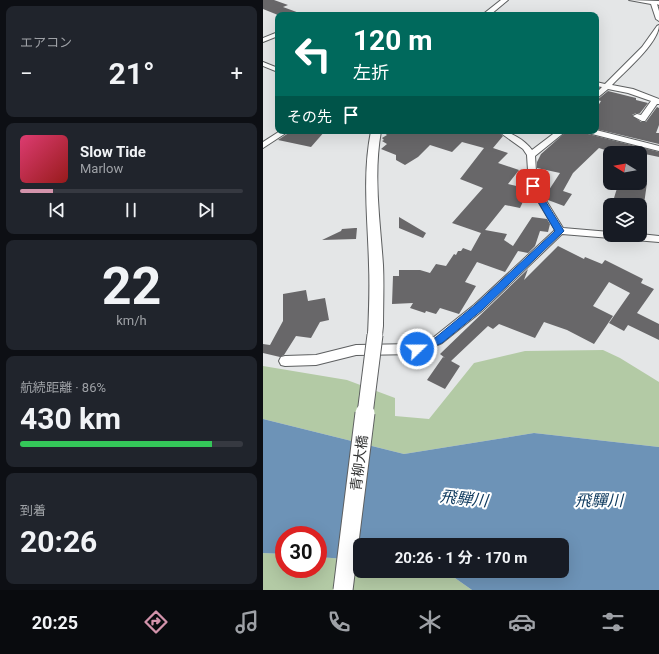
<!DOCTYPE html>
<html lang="ja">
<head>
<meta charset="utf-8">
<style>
	body { margin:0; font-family:Roboto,"Noto Sans JP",sans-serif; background:#20242c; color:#f1f3f6; height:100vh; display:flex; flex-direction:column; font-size:15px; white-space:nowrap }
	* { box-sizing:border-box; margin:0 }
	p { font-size:13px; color:#9ea1a6 }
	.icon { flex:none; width:22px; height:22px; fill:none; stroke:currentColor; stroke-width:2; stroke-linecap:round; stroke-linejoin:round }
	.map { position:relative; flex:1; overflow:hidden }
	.side { display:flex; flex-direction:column; gap:6px; padding:6px; background:#0d0f14; width:263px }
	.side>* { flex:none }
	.banner { position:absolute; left:12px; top:12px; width:324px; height:122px; border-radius:8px; box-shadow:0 4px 16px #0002; background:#00695c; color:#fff; overflow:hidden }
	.needle { width:26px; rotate:281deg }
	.controls { position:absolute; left:340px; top:146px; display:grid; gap:8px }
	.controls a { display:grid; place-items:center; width:44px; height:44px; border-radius:8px; background:#171b24; box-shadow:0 4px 16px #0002; font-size:20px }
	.speed { position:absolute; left:12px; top:526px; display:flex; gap:8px; font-size:20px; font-weight:700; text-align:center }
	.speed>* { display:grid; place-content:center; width:52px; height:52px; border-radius:50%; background:#171b24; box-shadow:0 4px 16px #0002; line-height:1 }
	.speed .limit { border:6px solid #d22; background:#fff; color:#111 }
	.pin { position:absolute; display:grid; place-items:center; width:34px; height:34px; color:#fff; margin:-17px; border-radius:8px; box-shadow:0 2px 6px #0006 }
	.me { position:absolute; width:44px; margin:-22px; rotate:68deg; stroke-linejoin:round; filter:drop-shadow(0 0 3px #0008) }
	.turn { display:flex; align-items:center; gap:14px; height:84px; padding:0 12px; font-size:18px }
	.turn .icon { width:52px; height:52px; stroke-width:2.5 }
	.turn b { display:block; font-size:28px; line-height:34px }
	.then { display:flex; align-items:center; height:38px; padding:0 12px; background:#0003; gap:8px; font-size:15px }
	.big { font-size:30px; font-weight:700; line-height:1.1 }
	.side .card { flex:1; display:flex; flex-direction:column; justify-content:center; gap:6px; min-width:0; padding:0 14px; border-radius:8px; background:#20242c }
	.side .dial { align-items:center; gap:0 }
	.dial b { font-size:52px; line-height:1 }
	.song { display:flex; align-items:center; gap:12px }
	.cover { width:48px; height:48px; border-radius:6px; background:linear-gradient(135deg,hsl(340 70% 55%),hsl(0 70% 35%)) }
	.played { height:4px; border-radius:2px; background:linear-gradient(90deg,#d393ab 15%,#363941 15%) }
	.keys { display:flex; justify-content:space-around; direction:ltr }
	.heat { display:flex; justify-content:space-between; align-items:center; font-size:22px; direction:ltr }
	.charge { height:6px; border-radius:3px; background:linear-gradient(90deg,#34c759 86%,#363941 0) }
	.trip { position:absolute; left:90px; top:538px; width:216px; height:40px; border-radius:8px; background:#171b24; box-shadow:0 4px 16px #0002; font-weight:700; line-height:40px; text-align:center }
	.tabs { display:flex; height:64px; justify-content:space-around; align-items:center; background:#090b0e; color:#9ea1a6 }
	.tabs .icon { width:28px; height:28px }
	.tabs .on { color:#d393ab }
	.tabs b { font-size:18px; color:#f1f3f6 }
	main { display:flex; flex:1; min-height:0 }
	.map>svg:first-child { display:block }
</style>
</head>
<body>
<main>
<section class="side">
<div class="card"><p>エアコン</p>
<div class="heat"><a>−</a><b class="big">21°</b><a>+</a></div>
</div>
<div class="card">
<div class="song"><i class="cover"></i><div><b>Slow Tide</b><p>Marlow</p></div></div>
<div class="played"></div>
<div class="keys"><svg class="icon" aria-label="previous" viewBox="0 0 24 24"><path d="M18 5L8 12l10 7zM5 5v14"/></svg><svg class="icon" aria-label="pause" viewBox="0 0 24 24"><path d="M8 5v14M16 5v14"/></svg><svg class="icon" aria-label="next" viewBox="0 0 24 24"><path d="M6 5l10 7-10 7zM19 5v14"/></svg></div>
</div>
<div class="card dial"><b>22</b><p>km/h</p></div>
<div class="card"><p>航続距離 · 86%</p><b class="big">430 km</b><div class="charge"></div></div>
<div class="card"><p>到着</p><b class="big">20:26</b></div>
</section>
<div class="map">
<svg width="396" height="590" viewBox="0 0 396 590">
	<rect width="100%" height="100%" fill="#e4e6e7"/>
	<path fill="#b3caa5" d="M340 350 357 358 396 382V447L271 433 141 454 0 419V366L84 380 132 398V416L166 419 211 363 262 351Z
		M0 553 21 554V569H55V557L97 560V571H182L209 590H0Z"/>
	<path fill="#6d93b7" d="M0 419 141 454 271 433 396 447V590H209L182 571H299V545H97V560L55 557V535H21V554L0 553Z"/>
	<path fill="#686769" d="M0 0H11L25 5 20 7 39 14V15H15L0 9Z
		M345 91 373 98V100L385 103 377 113H373L369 115 378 122H383L394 107 396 108V125L393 133H396V144L333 129V109L338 101 334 100Z
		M33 131 47 132 62 131 48 147 15 140 27 132 31 133Z
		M119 131H234L240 136 230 148 245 153 235 163 256 170 245 184 266 189 257 208 242 205 222 230 244 234 241 240 250 246 269 217 284 219 287 224 285 232 277 231 272 246 265 253 255 251 242 272 214 262 202 282 213 286 196 314 177 308 173 314 163 311 162 313 147 308 150 303 129 304 130 276H136V270H157L167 273 173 264 183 266 191 254 193 255 195 251H198L200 248 208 251 218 233 189 223 220 188 197 179 221 148 199 142 189 152 167 145 155 157 142 165 133 160V155L118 149 124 144 119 141 121 140 119 138 124 135Z
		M304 131H323L325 134 396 152V157L377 153H351L336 148 310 173 300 191 309 194 301 206 285 200 282 196 297 173 274 168V162L278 154Z
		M369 183H384L381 204 351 198 355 185 368 187Z
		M136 217 163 233 160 238 136 228Z
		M92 228H94L93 239 59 240 78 231 79 229Z
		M295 246 321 259 322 257 339 264 342 260 380 279 378 283 391 289 374 313 396 324V340L365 325 361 331 346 323 367 293 346 282 330 306 350 316 331 344 304 330 281 322 272 338 236 324 230 329 225 326 188 361 197 366 182 389 164 380 180 357 182 358 177 354 263 271 265 269 261 280Z
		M43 290 45 301 62 298 66 320 57 322 48 338 33 336 21 355 17 357 0 353V344L7 345 20 321V294Z"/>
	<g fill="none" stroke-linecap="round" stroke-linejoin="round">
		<g stroke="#5d5f60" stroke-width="2">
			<path id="minor" d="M366 0 396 1V5L394 4 396 11V21L393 19 388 4Z
				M396 25C396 43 361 72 349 85L370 89 396 99V104H394L382 121H379L370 116 374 114 378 115 388 101 365 93 345 89 333 99V93L339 87 333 86V82L342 84 379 47 394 26Z
				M15 32V36L0 42V38Z
				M0 62 15 68V72L0 66Z
				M333 130 396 146V151L325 133 324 131Z
				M17 131H26L0 148V142Z
				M235 131C247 131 262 140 269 150L294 131H303L272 156 274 186 300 228 347 232V235L377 234 396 236V242L299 234 219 311 179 343 154 354 93 355 53 365 22 366 18 365 16 361 18 357 22 356 53 355 93 345 153 344 171 337 211 305 292 230 266 186 264 155 260 149Z"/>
		</g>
		<g stroke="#5d5f60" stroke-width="2">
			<path id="tertiary" d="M238 0H245L227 15H219Z
				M108 131H118C110 176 117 220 120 265 121 286 120 306 120 326L119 335 117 339 112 341 107 339 105 335C106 312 107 288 106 265 105 220 99 176 108 131Z"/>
		</g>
		<use href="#minor" fill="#fff" fill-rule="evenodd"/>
		<use href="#tertiary" fill="#fff" fill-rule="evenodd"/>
		<g stroke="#5d5f60" stroke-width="17" stroke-linecap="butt">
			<path id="tertiary-bridge-far1" d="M102 414 112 335"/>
		</g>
		<g stroke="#5d5f60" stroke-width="21" stroke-linecap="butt">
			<path id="tertiary-bridge" d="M80 590 102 413"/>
		</g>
		<use href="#tertiary-bridge-far1" stroke="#fff" stroke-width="15"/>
		<use href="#tertiary-bridge" stroke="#fff" stroke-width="19"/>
	</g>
	<path fill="#1a73e8" stroke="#114b97" d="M270 183 273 186 301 231 299 233 219 310 179 343 154 353 150 352 149 349 150 346 172 338 212 305 292 231 266 186Z"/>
	<g text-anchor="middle" stroke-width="4" stroke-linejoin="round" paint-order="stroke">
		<g font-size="14" fill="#323333" stroke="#fff">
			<text transform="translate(96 463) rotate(-83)" y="5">青柳大橋</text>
		</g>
		<g font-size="16" font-style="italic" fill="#0c385d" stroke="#fff">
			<text transform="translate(201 498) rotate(6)" y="6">飛騨川</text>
			<text x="336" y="506">飛驒川</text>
		</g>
	</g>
</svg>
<div class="controls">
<a><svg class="needle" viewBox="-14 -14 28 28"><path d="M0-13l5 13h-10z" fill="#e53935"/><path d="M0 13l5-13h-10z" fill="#9ea1a6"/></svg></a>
<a><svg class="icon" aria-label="layers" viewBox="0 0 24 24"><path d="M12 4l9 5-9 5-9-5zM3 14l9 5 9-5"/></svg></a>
</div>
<div class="speed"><div class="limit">30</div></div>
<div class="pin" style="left:270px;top:186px;background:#d93025"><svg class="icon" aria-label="arrive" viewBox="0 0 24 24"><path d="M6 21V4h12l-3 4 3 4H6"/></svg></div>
<svg class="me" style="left:154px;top:349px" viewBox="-20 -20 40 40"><circle r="17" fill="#1a73e8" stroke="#fff" stroke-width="3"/><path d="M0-11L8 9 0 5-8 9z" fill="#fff"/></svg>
<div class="trip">20:26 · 1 分 · 170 m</div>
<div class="banner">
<div class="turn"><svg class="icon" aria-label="left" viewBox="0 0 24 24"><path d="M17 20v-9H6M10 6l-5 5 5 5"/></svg><div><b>120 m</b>左折</div></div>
<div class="then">その先<svg class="icon" aria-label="arrive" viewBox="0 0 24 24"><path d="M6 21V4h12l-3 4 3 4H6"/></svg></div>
</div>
</div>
</main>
<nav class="tabs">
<b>20:25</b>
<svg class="icon on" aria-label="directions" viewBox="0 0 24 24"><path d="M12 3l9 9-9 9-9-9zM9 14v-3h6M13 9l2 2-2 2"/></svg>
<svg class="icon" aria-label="music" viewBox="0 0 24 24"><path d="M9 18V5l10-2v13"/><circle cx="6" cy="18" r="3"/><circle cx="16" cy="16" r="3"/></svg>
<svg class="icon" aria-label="phone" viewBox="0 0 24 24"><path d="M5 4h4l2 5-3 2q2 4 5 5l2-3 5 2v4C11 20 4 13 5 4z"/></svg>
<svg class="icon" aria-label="climate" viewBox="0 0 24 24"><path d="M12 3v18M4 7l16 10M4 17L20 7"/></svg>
<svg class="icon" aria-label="car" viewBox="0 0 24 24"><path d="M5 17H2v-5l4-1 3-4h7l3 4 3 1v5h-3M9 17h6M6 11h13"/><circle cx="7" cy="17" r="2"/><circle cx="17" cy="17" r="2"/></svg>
<svg class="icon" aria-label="filters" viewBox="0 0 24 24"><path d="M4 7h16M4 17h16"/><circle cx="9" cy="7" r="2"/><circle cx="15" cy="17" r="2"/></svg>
</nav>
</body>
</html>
